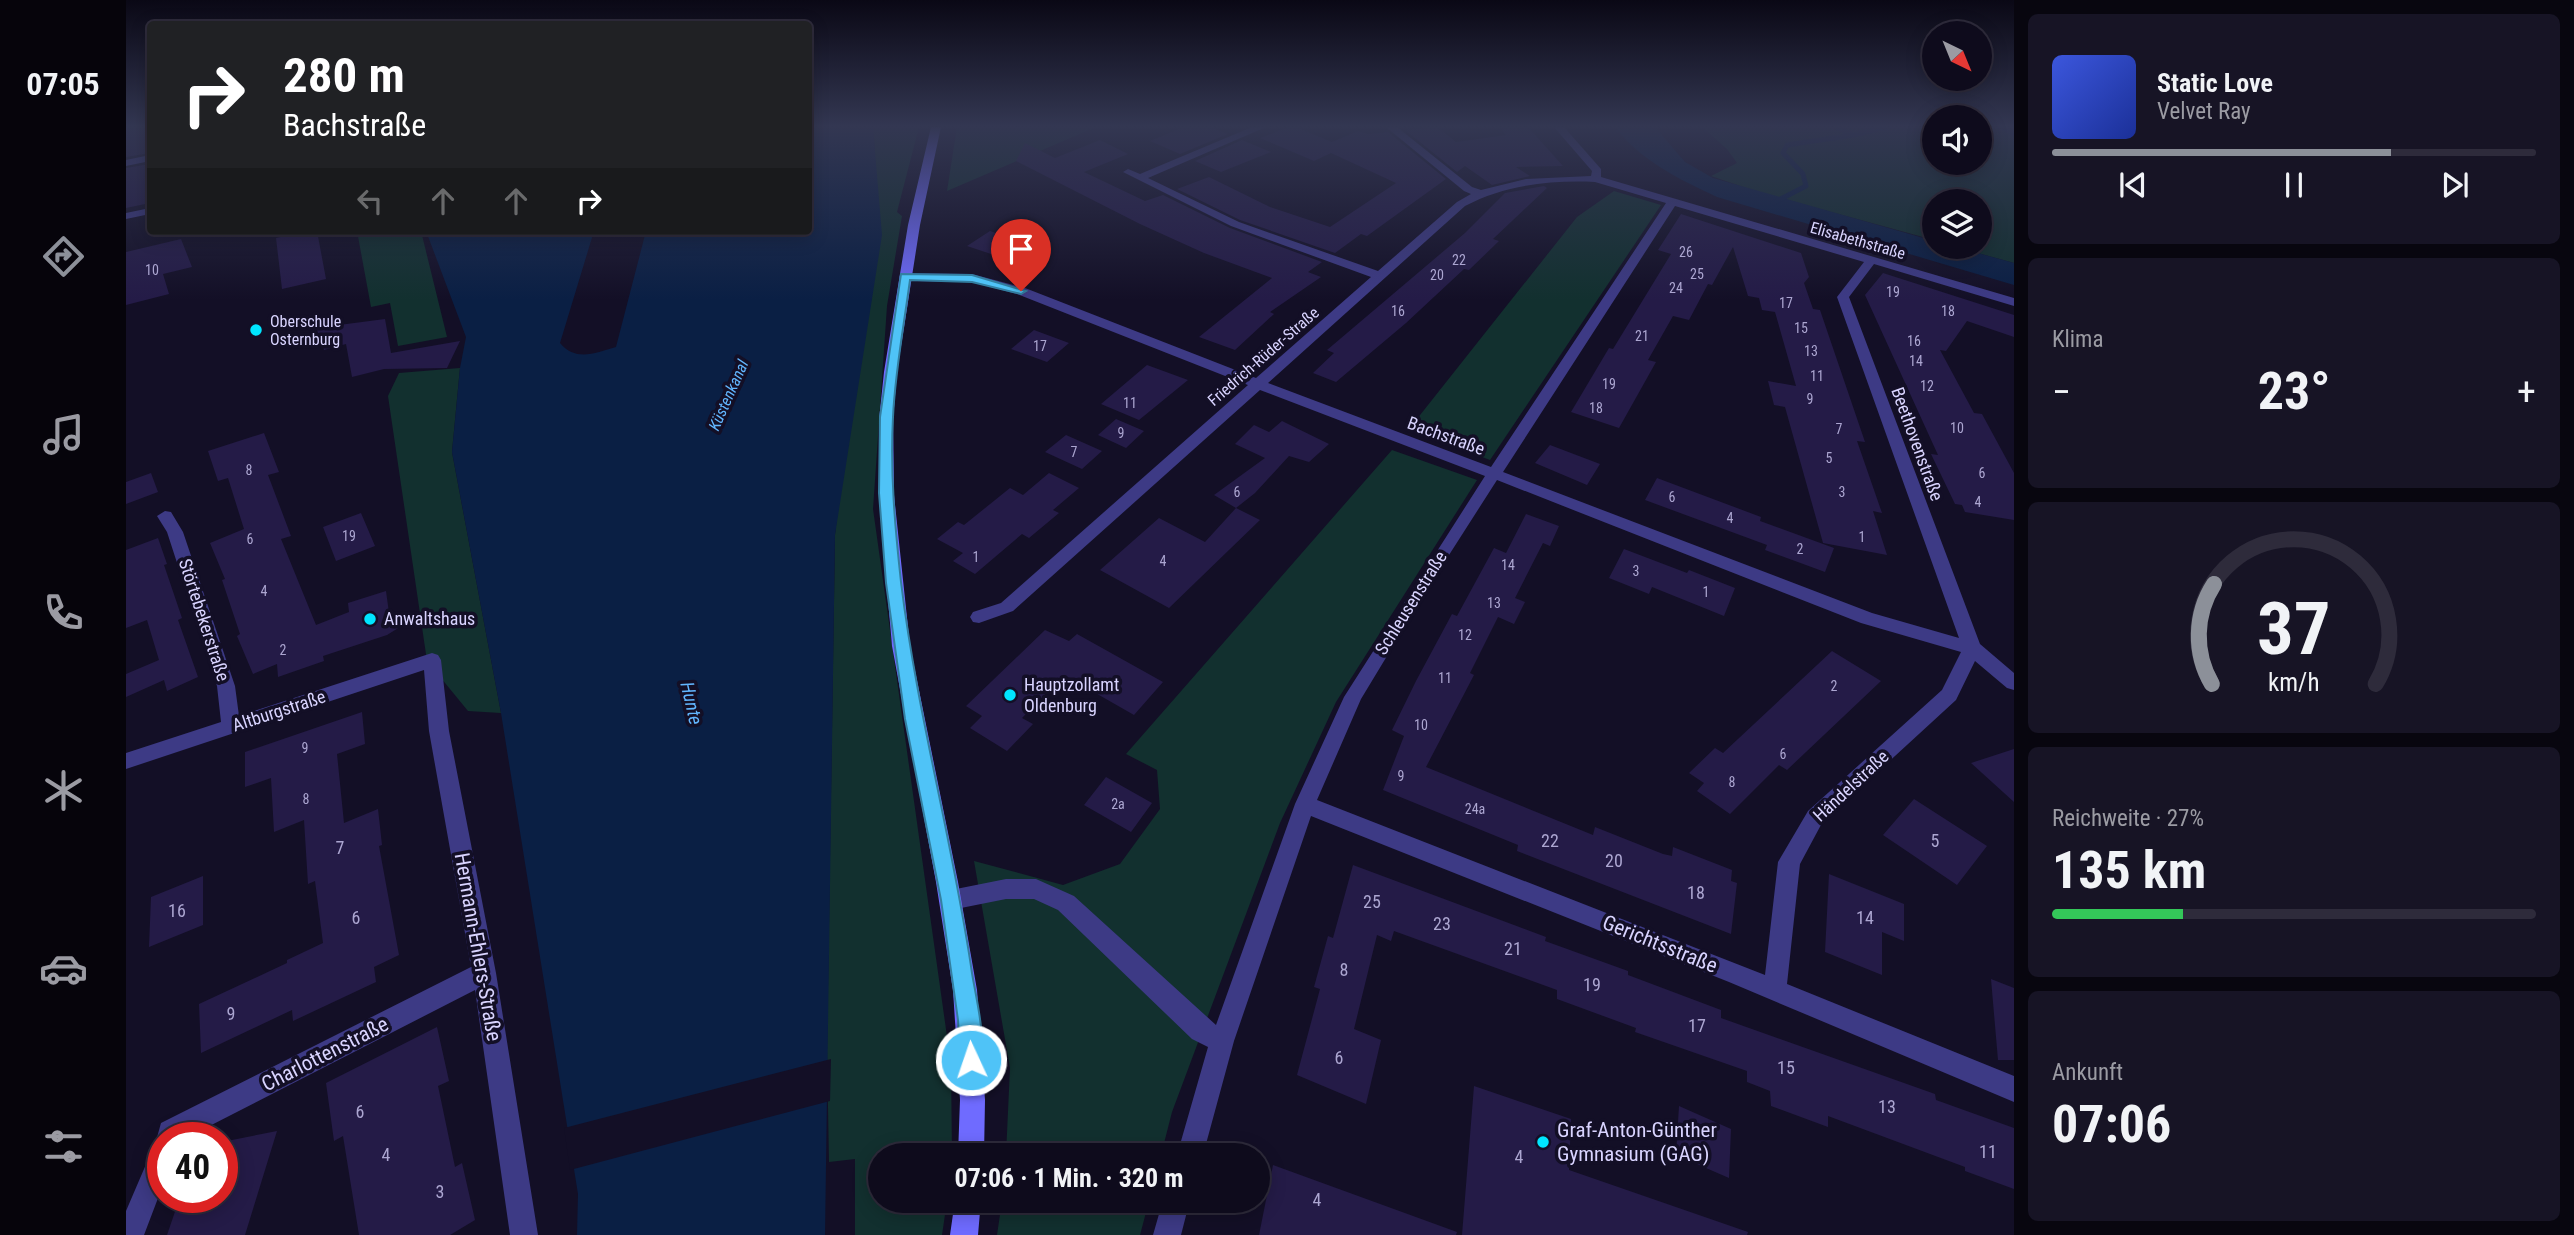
<!DOCTYPE html>
<html lang="de">
<head>
<meta charset="utf-8">
<style>
	body { margin:0; font-family:"Roboto Condensed",sans-serif; background:#171425; color:#f1f3f6; height:100vh; display:flex; flex-direction:column; font-size:26px; white-space:nowrap }
	* { box-sizing:border-box; margin:0 }
	p { font-size:23px; color:#9b9ba3 }
	.icon { flex:none; width:38px; height:38px; fill:none; stroke:currentColor; stroke-width:2; stroke-linecap:round; stroke-linejoin:round }
	.map { position:relative; flex:1; overflow:hidden }
	.panel { display:flex; flex-direction:column; gap:14px; padding:14px; background:#08060f; width:560px }
	.panel>* { flex:none }
	.guide { position:absolute; left:21px; top:21px; width:665px; height:214px; border-radius:7px; box-shadow:0 4px 18px #0003,0 0 0 2px #2e2b3b; background:#202124; color:#fff; overflow:hidden }
	.needle { width:46px; rotate:137deg }
	.controls { position:absolute; left:1796px; top:21px; display:grid; gap:14px }
	.controls a { display:grid; place-items:center; width:70px; height:70px; border-radius:50%; background:#0e0b1c; box-shadow:0 4px 18px #0003,0 0 0 2px #2e2b3b; font-size:35px }
	.speed { position:absolute; left:21px; top:1122px; display:flex; gap:14px; font-size:35px; font-weight:700; text-align:center }
	.speed>* { display:grid; place-content:center; width:91px; height:91px; border-radius:50%; background:#0e0b1c; box-shadow:0 4px 18px #0003,0 0 0 2px #2e2b3b; line-height:1 }
	.speed .limit { border:10px solid #d22; background:#fff; color:#111 }
	.pin { position:absolute; display:grid; place-items:center; width:60px; height:60px; color:#fff; margin:-72px -30px; border-radius:50% 50% 50% 0; rotate:-45deg; box-shadow:0 0 7px #0007 }
	.pin .icon { rotate:45deg }
	.me { position:absolute; width:77px; margin:-38px; rotate:357deg; stroke-linejoin:round; filter:drop-shadow(0 0 5px #0008) }
	.turn { display:flex; align-items:center; gap:24px; height:147px; padding:0 21px; font-size:32px }
	.turn .icon { width:91px; height:91px; stroke-width:2.5 }
	.turn b { display:block; font-size:49px; line-height:60px }
	.lanes { display:flex; align-items:center; height:66px; padding:0 21px; background:#0003; justify-content:center; gap:35px; direction:ltr }
	.lanes .off { opacity:.35 }
	.big { font-size:52px; font-weight:700; line-height:1.1 }
	.panel .tile { flex:1; display:flex; flex-direction:column; justify-content:center; gap:10px; min-width:0; padding:0 24px; border-radius:10px; background:#171425 }
	.panel .dial { align-items:center; gap:0 }
	.dial svg { height:182px; overflow:visible; fill:none; stroke:#2e2b3b; stroke-width:7; stroke-linecap:round; text-anchor:middle }
	.dial text { fill:#f1f3f6; stroke:none }
	.song { display:flex; align-items:center; gap:21px }
	.cover { width:84px; height:84px; border-radius:10px; background:linear-gradient(135deg,hsl(230 70% 55%),hsl(230 70% 35%)) }
	.played { height:7px; border-radius:4px; background:linear-gradient(90deg,#8c9099 70%,#2e2b3b 70%) }
	.keys { display:flex; justify-content:space-around; direction:ltr }
	.heat { display:flex; justify-content:space-between; align-items:center; font-size:38px; direction:ltr }
	.charge { height:10px; border-radius:5px; background:linear-gradient(90deg,#34c759 27%,#2e2b3b 0) }
	.trip { position:absolute; left:742px; top:1143px; width:402px; height:70px; border-radius:35px; background:#0e0b1c; box-shadow:0 4px 18px #0003,0 0 0 2px #2e2b3b; font-weight:700; line-height:70px; text-align:center }
	main { display:flex; flex:1; min-height:0 }
	.menu { display:flex; flex-direction:column; width:126px; justify-content:space-around; align-items:center; background:#06040b; color:#9b9ba3 }
	.menu .icon { width:49px; height:49px }
	.menu .on { color:#8c9099 }
	.menu b { font-size:32px; color:#f1f3f6 }
	.map>svg:first-child { display:block }
</style>
</head>
<body>
<main>
<nav class="menu">
<b>07:05</b>
<svg class="icon on" aria-label="directions" viewBox="0 0 24 24"><path d="M12 3l9 9-9 9-9-9zM9 14v-3h6M13 9l2 2-2 2"/></svg>
<svg class="icon" aria-label="music" viewBox="0 0 24 24"><path d="M9 18V5l10-2v13"/><circle cx="6" cy="18" r="3"/><circle cx="16" cy="16" r="3"/></svg>
<svg class="icon" aria-label="phone" viewBox="0 0 24 24"><path d="M5 4h4l2 5-3 2q2 4 5 5l2-3 5 2v4C11 20 4 13 5 4z"/></svg>
<svg class="icon" aria-label="climate" viewBox="0 0 24 24"><path d="M12 3v18M4 7l16 10M4 17L20 7"/></svg>
<svg class="icon" aria-label="car" viewBox="0 0 24 24"><path d="M5 17H2v-5l4-1 3-4h7l3 4 3 1v5h-3M9 17h6M6 11h13"/><circle cx="7" cy="17" r="2"/><circle cx="17" cy="17" r="2"/></svg>
<svg class="icon" aria-label="filters" viewBox="0 0 24 24"><path d="M4 7h16M4 17h16"/><circle cx="9" cy="7" r="2"/><circle cx="15" cy="17" r="2"/></svg>
</nav>
<div class="map">
<svg width="1888" height="1235" viewBox="0 0 1888 1235">
	<rect width="100%" height="100%" fill="#130f26"/>
	<path fill="#12302f" d="M747 127H793L771 212 776 216 761 306 747 509 825 1065 826 1155H754V1200L821 1201 816 1235H729V1159L703 1162 701 1052 709 535 749 152Z
		M831 127H970L821 191Z
		M1576 127H1808V163H1853V127H1888V263L1830 247H1853V201H1808V240L1632 192 1585 176 1611 163 1601 149Z
		M1488 191 1535 205 1364 460 1283 429 1451 217Z
		M231 231H295L321 337 272 346 264 303 245 307Z
		M334 368 326 452 375 713 342 711 301 661 262 396 273 373Z
		M1266 450 1351 480 1210 702 1154 823 1046 1112 1035 1155H880L884 1068 848 861 937 885 994 864 1034 809 1031 770 1000 754Z
		M876 1201V1200L1023 1201 1014 1235H871Z"/>
	<path fill="#0a1f44" d="M683 127H747L756 235 709 535 699 1235H451L452 1194 375 713 326 452 334 368 340 337 300 231H468L434 343C450 362 469 353 490 347L520 231H682Z
		M1489 127H1529L1559 162 1587 178 1808 241V247H1830L1888 263V285L1591 197C1553 179 1515 161 1489 127Z"/>
	<path fill="#130f26" d="M705 1059 704 1101 444 1170 438 1128Z"/>
	<g fill="none" stroke-linecap="round" stroke-linejoin="round">
		<path stroke="#0a1f44" stroke-width="5" d="M1876 127 1888 134
			M1727 135 1760 127
			M1647 203 1680 186 1677 174 1657 153 1661 145 1727 135 1710 127"/>
	</g>
	<path fill="#241b47" d="M0 127H24V153L0 157Z
		M1058 127H1084L1102 134 1054 154 1024 141Z
		M1163 127H1170L1206 142 1232 131 1242 134 1262 132 1320 179 1241 236 1235 234 1209 253 1114 220 1051 189 1083 177 1144 207 1204 227 1270 183 1205 153 1188 161 1134 138Z
		M1311 127 1330 142 1380 135 1374 127H1402L1437 166 1390 167 1404 176 1366 185 1339 166 1331 172 1279 130Z
		M974 140 1002 154 958 172 1019 201 1037 195 1104 228 1196 262 1182 272 1195 277 1144 312 1148 314 1109 350 1073 337 1146 278 1078 253 1014 224 890 161 899 143 929 158Z
		M1116 140 1145 152 1095 172 1069 161Z
		M24 164V203L0 208V168Z
		M1418 186 1421 188 1367 239 1373 241 1343 270 1338 269 1280 323 1210 382 1187 373 1208 353 1201 350 1339 233 1379 193Z
		M1555 214 1675 253 1683 277 1678 283 1687 309 1694 310 1739 442 1731 441 1756 513 1747 511 1761 555 1697 543 1659 407 1648 405 1642 381 1670 386 1649 312 1636 310 1633 298 1622 296 1607 247 1586 285 1582 284 1563 320 1547 316 1522 360 1530 362 1493 428 1445 412 1483 348 1487 349 1545 254 1532 250Z
		M182 231H191L200 279 156 289 150 238Z
		M864 231 891 240 868 255 841 246Z
		M55 239 66 267 37 274 43 294 0 305V252Z
		M1757 273 1888 315V337L1841 321 1820 351 1814 350 1848 413 1856 414 1888 473V520L1839 512 1836 505 1829 504 1805 454 1812 455 1739 295Z
		M259 319 265 353 334 341 321 368 258 369 226 377 220 344 198 350 190 328Z
		M908 330 943 343 921 362 885 349Z
		M1021 365 1062 380 1013 420 975 404Z
		M990 419 1018 431 1000 448 972 435Z
		M1156 421 1203 444 1183 462 1163 456 1129 493 1110 508 1088 495 1139 458 1109 444 1128 425 1143 432Z
		M138 433 153 472 142 475 165 536 155 539 190 625 223 612 222 603 260 591 263 613 282 622 261 635 197 656 198 661 152 677 151 664 127 674 111 636 114 634 96 580 99 579 84 543 118 529 102 478 92 481 82 451Z
		M940 435 976 451 956 469 919 452Z
		M1424 445 1474 464 1461 485 1409 463Z
		M25 473 32 492 0 504V482Z
		M923 473 953 488 927 510 933 513 903 538 896 534 849 574 827 561 837 553 811 539 832 522 838 525 884 488 897 495Z
		M1531 478 1635 517 1634 521 1708 548 1699 572 1639 550 1641 545 1519 500Z
		M1110 508 1134 520 1043 608 974 570 1033 518 1079 542Z
		M235 513 249 546 210 561 197 527Z
		M1400 514 1433 526 1424 546 1417 543 1389 598 1399 602 1388 624 1372 617 1344 673 1348 675 1300 767 1467 835 1469 827 1537 854 1546 856 1547 847 1606 870 1605 881 1611 883 1605 934 1391 851 1392 845 1257 790 1278 736 1266 730 1290 681 1326 614 1331 616 1368 548 1380 553Z
		M32 538 41 564 38 565 56 618 52 620 72 677 41 691 38 680 0 697V674L33 660 21 620 0 628V550Z
		M1498 549 1561 573 1563 570 1609 588 1598 616 1526 587 1523 594 1483 578Z
		M919 630 943 641 951 634 1037 682 1008 715 938 675 896 718 907 724 881 751 844 728 856 716 840 706Z
		M1706 651 1755 681 1661 770 1653 765 1604 814 1571 791 1578 783 1563 773 1589 748 1597 753Z
		M236 712 239 744 211 754 218 823 252 809 256 845 253 846 273 955 248 967 250 982 167 1021 166 1010 75 1053 73 1004 161 963V960L197 943 189 881 182 884 178 820 148 832 145 778 119 787V752Z
		M1888 749V802L1845 763Z
		M980 777 1026 803 1005 832 958 805Z
		M1788 799 1861 846 1831 885 1757 835Z
		M1227 865 1420 937 1419 941 1502 971V975L1595 1010V1018L1809 1094 1810 1100 1888 1128V1189L1839 1171V1167L1702 1116V1127L1645 1106 1644 1091 1621 1082V1071L1509 1032 1510 1028 1431 999V990L1268 931 1265 941 1251 935 1228 1029 1255 1040 1240 1104 1171 1075 1194 989 1188 987 1202 936 1207 938Z
		M1703 874 1778 904V941L1756 932V975L1699 952Z
		M77 876V925L23 947 25 897Z
		M1865 979 1888 988V1060H1872Z
		M311 1027 323 1081 312 1086 329 1167 336 1163 349 1220 324 1235H233L217 1136 208 1141 200 1083Z
		M1348 1086 1445 1119 1443 1170 1622 1232 1621 1235H1336Z
		M1553 1106 1605 1129 1603 1178 1550 1155Z
		M151 1131 119 1235H41L54 1197H96V1142Z
		M1147 1165 1331 1232 1330 1235H1133Z"/>
	<g fill="none" stroke-linecap="round" stroke-linejoin="round">
		<path fill="#3d3a85" fill-rule="evenodd" d="M1126 127H1140L1022 178 1113 222 1252 271 1331 202 1345 194 1338 191 1260 127H1271L1346 187 1355 190 1400 179 1465 176 1466 171 1428 127H1438L1475 169V177L1888 298V306L1748 264 1723 297 1854 644 1888 673V690L1881 688 1849 661 1830 700 1696 823 1674 864 1661 984 1888 1076V1102L1603 982 1185 816 1108 1041 1077 1155H1051L1082 1047 1066 1039 932 910 908 899H880L825 910 817 907 814 900 817 893 825 890 880 879H910L948 896 1090 1025 1169 804 1218 697 1359 476 1134 390 887 611 853 623 847 622 844 617 847 612 875 603 1122 385 891 294 846 282 779 281 773 277 779 273 846 274 899 288 1130 378 1245 277 1105 226 997 172 1002 169 1014 174ZM1469 182 1540 203 1365 467 1142 383 1339 206C1379 185 1424 180 1469 182ZM1549 206 1738 262 1711 297 1833 638 1746 613 1377 472ZM1371 480 1735 623 1835 652 1816 690 1682 811 1652 862 1639 975 1191 800 1235 699 1307 580Z
			M24 155V161L0 166V160Z
			M24 208V214L0 219V213Z
			M39 511 45 512 57 532 109 686 113 716 306 653 312 655 315 660 323 731 370 973 412 1235H384L349 990 60 1138H37V1185L18 1235H0V1211L30 1141 35 1123 345 967 303 731 298 670 0 769V753L95 722 91 686 41 532 31 516Z
			M1037 1200H1064L1055 1235H1027Z"/>
		<path fill="#6f6bff" fill-rule="evenodd" d="M805 127H815L794 225 771 372 767 420 768 495 784 646 832 882 851 990 859 1100 858 1155H832L834 1100 827 990 810 882 766 646 753 495V420L758 372 782 225Z
			M829 1200H855L852 1235H824Z"/>
	</g>
	<linearGradient id="sky" x2="0" y2="1"><stop stop-color="#0a0815"/><stop offset="0.42" stop-color="#333752"/><stop offset="1" stop-color="#333752" stop-opacity="0"/></linearGradient>
	<rect width="1888" height="300" fill="url(#sky)"/>
	<path fill="#4fc3f7" stroke="#337fa1" stroke-width="2" d="M775 274 846 275 900 291 895 294 846 282 784 280C778 325 769 372 767 417 764 472 769 527 775 582 791 714 827 842 846 973 850 998 862 1045 853 1068L845 1071 837 1068 834 1060 832 1020 815 900 779 719 760 583 753 493 754 417Z"/>
	<g fill="#00e5ff" stroke="#130f26" stroke-width="2.5">
		<circle cx="130" cy="330" r="7"/>
		<circle cx="244" cy="619" r="7"/>
		<circle cx="884" cy="695" r="7"/>
		<circle cx="1417" cy="1142" r="7"/>
	</g>
	<g text-anchor="middle" stroke-width="7" stroke-linejoin="round" paint-order="stroke">
		<g font-size="14" fill="#aca6d1">
			<text x="1560" y="257">26</text>
			<text x="1333" y="265">22</text>
			<text x="26" y="275">10</text>
			<text x="1571" y="279">25</text>
			<text x="1311" y="280">20</text>
			<text x="1550" y="293">24</text>
			<text x="1767" y="297">19</text>
			<text x="1660" y="308">17</text>
			<text x="1272" y="316">16</text>
			<text x="1822" y="316">18</text>
			<text x="1675" y="333">15</text>
			<text x="1516" y="341">21</text>
			<text x="1788" y="346">16</text>
			<text x="914" y="351">17</text>
			<text x="1685" y="356">13</text>
			<text x="1790" y="366">14</text>
			<text x="1691" y="381">11</text>
			<text x="1483" y="389">19</text>
			<text x="1801" y="391">12</text>
			<text x="1684" y="404">9</text>
			<text x="1004" y="408">11</text>
			<text x="1470" y="413">18</text>
			<text x="1831" y="433">10</text>
			<text x="1713" y="434">7</text>
			<text x="995" y="438">9</text>
			<text x="948" y="457">7</text>
			<text x="1703" y="463">5</text>
			<text x="123" y="475">8</text>
			<text x="1856" y="478">6</text>
			<text x="1111" y="497">6</text>
			<text x="1716" y="497">3</text>
			<text x="1546" y="502">6</text>
			<text x="1852" y="507">4</text>
			<text x="1604" y="523">4</text>
			<text x="223" y="541">19</text>
			<text x="1736" y="542">1</text>
			<text x="124" y="544">6</text>
			<text x="1674" y="554">2</text>
			<text x="850" y="562">1</text>
			<text x="1037" y="566">4</text>
			<text x="1382" y="570">14</text>
			<text x="1510" y="576">3</text>
			<text x="138" y="596">4</text>
			<text x="1580" y="597">1</text>
			<text x="1368" y="608">13</text>
			<text x="1339" y="640">12</text>
			<text x="157" y="655">2</text>
			<text x="1319" y="683">11</text>
			<text x="1708" y="691">2</text>
			<text x="1295" y="730">10</text>
			<text x="179" y="753">9</text>
			<text x="1657" y="759">6</text>
			<text x="1275" y="781">9</text>
			<text x="1606" y="787">8</text>
			<text x="180" y="804">8</text>
			<text x="992" y="809">2a</text>
			<text x="1349" y="814">24a</text>
		</g>
		<g font-size="16" fill="#d9d4ff" stroke="#130f26">
			<text transform="translate(1732 240) rotate(16)" y="6">Elisabethstraße</text>
			<text transform="translate(1137 356) rotate(-41)" y="6">Friedrich-Rüder-Straße</text>
		</g>
		<g font-size="16" fill="#d9d4ff" stroke="#130f26" text-anchor="start">
			<text x="144" y="327">Oberschule<tspan x="144" dy="18">Osternburg</tspan></text>
		</g>
		<g font-size="16" font-style="italic" fill="#62b6ff" stroke="#130f26">
			<text transform="translate(602 395) rotate(-66)" y="6">Küstenkanal</text>
		</g>
		<g font-size="18" fill="#d9d4ff" stroke="#130f26">
			<text transform="translate(1320 436) rotate(20)" y="6">Bachstraße</text>
			<text transform="translate(1791 444) rotate(70)" y="6">Beethovenstraße</text>
			<text transform="translate(1285 603) rotate(-58)" y="6">Schleusenstraße</text>
			<text transform="translate(78 620) rotate(72)" y="6">Störtebekerstraße</text>
			<text transform="translate(153 711) rotate(-18)" y="6">Altburgstraße</text>
			<text transform="translate(1725 786) rotate(-43)" y="6">Händelstraße</text>
		</g>
		<g font-size="18" fill="#d9d4ff" stroke="#130f26" text-anchor="start">
			<text x="258" y="625">Anwaltshaus</text>
			<text x="898" y="691">Hauptzollamt<tspan x="898" dy="21">Oldenburg</tspan></text>
		</g>
		<g font-size="18" fill="#aca6d1">
			<text x="1424" y="847">22</text>
			<text x="1809" y="847">5</text>
			<text x="214" y="854">7</text>
			<text x="1488" y="867">20</text>
			<text x="1570" y="899">18</text>
			<text x="1246" y="908">25</text>
			<text x="51" y="917">16</text>
			<text x="230" y="924">6</text>
			<text x="1739" y="924">14</text>
			<text x="1316" y="930">23</text>
			<text x="1387" y="955">21</text>
			<text x="1218" y="976">8</text>
			<text x="1466" y="991">19</text>
			<text x="105" y="1020">9</text>
			<text x="1571" y="1032">17</text>
			<text x="1213" y="1064">6</text>
			<text x="1660" y="1074">15</text>
			<text x="1761" y="1113">13</text>
			<text x="234" y="1118">6</text>
			<text x="1862" y="1158">11</text>
			<text x="260" y="1161">4</text>
			<text x="1393" y="1163">4</text>
			<text x="314" y="1198">3</text>
			<text x="1191" y="1206">4</text>
		</g>
		<g font-size="19" font-style="italic" fill="#62b6ff" stroke="#130f26">
			<text transform="translate(566 703) rotate(77)" y="7">Hunte</text>
		</g>
		<g font-size="21" fill="#d9d4ff" stroke="#130f26">
			<text transform="translate(1534 944) rotate(22)" y="7">Gerichtsstraße</text>
			<text transform="translate(352 947) rotate(80)" y="7">Hermann-Ehlers-Straße</text>
			<text transform="translate(199 1054) rotate(-27)" y="7">Charlottenstraße</text>
		</g>
		<g font-size="21" fill="#d9d4ff" stroke="#130f26" text-anchor="start">
			<text x="1431" y="1137">Graf-Anton-Günther<tspan x="1431" dy="24">Gymnasium (GAG)</tspan></text>
		</g>
	</g>
</svg>
<div class="controls">
<a><svg class="needle" viewBox="-14 -14 28 28"><path d="M0-13l5 13h-10z" fill="#e53935"/><path d="M0 13l5-13h-10z" fill="#9b9ba3"/></svg></a>
<a><svg class="icon" aria-label="sound" viewBox="0 0 24 24"><path d="M4 9h4l5-4v14l-5-4H4zM17 9q2 3 0 6"/></svg></a>
<a><svg class="icon" aria-label="layers" viewBox="0 0 24 24"><path d="M12 4l9 5-9 5-9-5zM3 14l9 5 9-5"/></svg></a>
</div>
<div class="speed"><div class="limit">40</div></div>
<div class="pin" style="left:895px;top:291px;background:#d93025"><svg class="icon" aria-label="arrive" viewBox="0 0 24 24"><path d="M6 21V4h12l-3 4 3 4H6"/></svg></div>
<svg class="me" style="left:845px;top:1060px" viewBox="-20 -20 40 40"><circle r="17" fill="#4fc3f7" stroke="#fff" stroke-width="3"/><path d="M0-11L8 9 0 5-8 9z" fill="#fff"/></svg>
<div class="trip">07:06 · 1 Min. · 320 m</div>
<div class="guide">
<div class="turn"><svg class="icon" aria-label="right" viewBox="0 0 24 24"><path d="M7 20v-9h11M14 6l5 5-5 5"/></svg><div><b>280 m</b>Bachstraße</div></div>
<div class="lanes"><svg class="icon off" aria-label="left" viewBox="0 0 24 24"><path d="M17 20v-9H6M10 6l-5 5 5 5"/></svg><svg class="icon off" aria-label="ahead" viewBox="0 0 24 24"><path d="M12 20V5M6 11l6-6 6 6"/></svg><svg class="icon off" aria-label="ahead" viewBox="0 0 24 24"><path d="M12 20V5M6 11l6-6 6 6"/></svg><svg class="icon" aria-label="right" viewBox="0 0 24 24"><path d="M7 20v-9h11M14 6l5 5-5 5"/></svg></div>
</div>
</div>
<section class="panel">
<div class="tile">
<div class="song"><i class="cover"></i><div><b>Static Love</b><p>Velvet Ray</p></div></div>
<div class="played"></div>
<div class="keys"><svg class="icon" aria-label="previous" viewBox="0 0 24 24"><path d="M18 5L8 12l10 7zM5 5v14"/></svg><svg class="icon" aria-label="pause" viewBox="0 0 24 24"><path d="M8 5v14M16 5v14"/></svg><svg class="icon" aria-label="next" viewBox="0 0 24 24"><path d="M6 5l10 7-10 7zM19 5v14"/></svg></div>
</div>
<div class="tile"><p>Klima</p>
<div class="heat"><a>−</a><b class="big">23°</b><a>+</a></div>
</div>
<div class="tile dial"><svg viewBox="0 0 100 80">
<path d="M14 69A42 42 0 1 1 86 69"/>
<path d="M14 69A42 42 0 0 1 15 25" stroke="#8c9099"/>
<text x="50" y="56" font-size="32" font-weight="700">37</text>
<text x="50" y="72" font-size="11">km/h</text>
</svg></div>
<div class="tile"><p>Reichweite · 27%</p><b class="big">135 km</b><div class="charge"></div></div>
<div class="tile"><p>Ankunft</p><b class="big">07:06</b></div>
</section>
</main>
</body>
</html>
